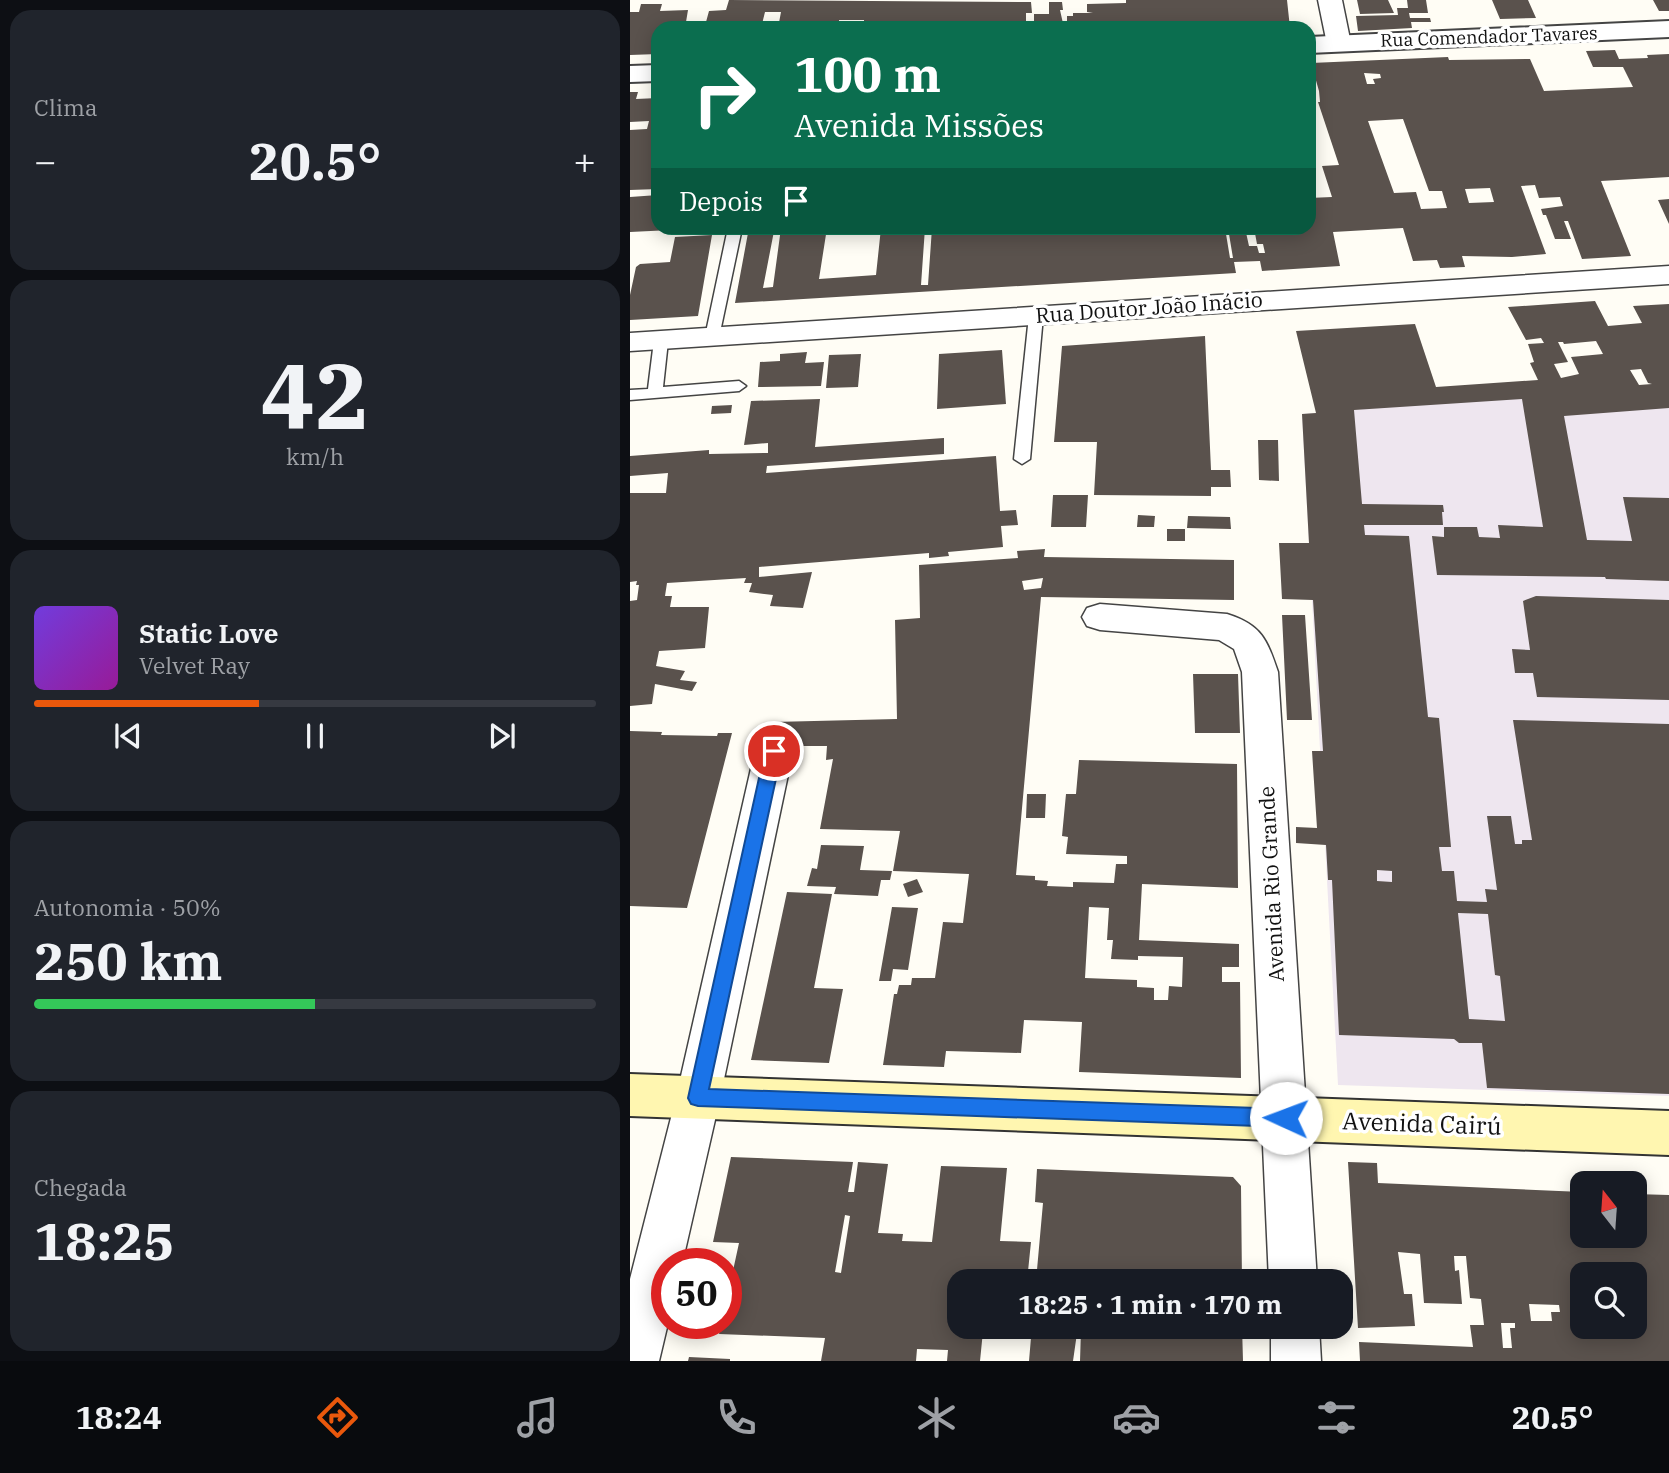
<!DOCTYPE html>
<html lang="pt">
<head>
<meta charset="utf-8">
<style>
	body { margin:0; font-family:"IBM Plex Serif",serif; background:#20242c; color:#f1f3f6; height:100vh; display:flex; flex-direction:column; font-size:26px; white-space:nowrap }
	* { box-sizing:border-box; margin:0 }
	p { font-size:23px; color:#9ea1a6 }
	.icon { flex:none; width:38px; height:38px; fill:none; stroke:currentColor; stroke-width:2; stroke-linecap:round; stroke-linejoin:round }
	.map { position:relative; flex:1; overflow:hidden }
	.drawer { display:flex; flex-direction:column; gap:10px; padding:10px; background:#0d0f14; width:630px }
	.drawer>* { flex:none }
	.top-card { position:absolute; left:21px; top:21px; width:665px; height:214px; border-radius:21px; box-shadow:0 4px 18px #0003; background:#0b6e4f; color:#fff; overflow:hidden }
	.needle { width:46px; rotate:343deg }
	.controls { position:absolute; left:940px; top:1171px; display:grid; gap:14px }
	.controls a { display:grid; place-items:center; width:77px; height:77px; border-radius:14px; background:#171b24; box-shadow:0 4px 18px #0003; font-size:35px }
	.speed { position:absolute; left:21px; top:1248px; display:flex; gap:14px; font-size:35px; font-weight:700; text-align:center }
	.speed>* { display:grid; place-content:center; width:91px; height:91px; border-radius:50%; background:#171b24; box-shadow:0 4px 18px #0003; line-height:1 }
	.speed .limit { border:10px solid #d22; background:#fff; color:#111 }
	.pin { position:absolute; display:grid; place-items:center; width:60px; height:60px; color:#fff; margin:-30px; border:4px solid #fff; border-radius:50%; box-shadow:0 2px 7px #0007 }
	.me { position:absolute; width:77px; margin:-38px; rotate:272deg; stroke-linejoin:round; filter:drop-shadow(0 0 5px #0008) }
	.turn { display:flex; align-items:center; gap:24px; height:147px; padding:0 28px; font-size:32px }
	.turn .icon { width:91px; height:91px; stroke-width:2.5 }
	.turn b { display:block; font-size:49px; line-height:60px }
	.then { display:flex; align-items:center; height:66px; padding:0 28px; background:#0003; gap:14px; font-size:26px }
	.big { font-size:52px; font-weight:700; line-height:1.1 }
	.drawer .tile { flex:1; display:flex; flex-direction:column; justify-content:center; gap:10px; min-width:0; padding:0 24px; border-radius:21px; background:#20242c }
	.drawer .dial { align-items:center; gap:0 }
	.dial b { font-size:91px; line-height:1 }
	.song { display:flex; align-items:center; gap:21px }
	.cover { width:84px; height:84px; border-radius:10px; background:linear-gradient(135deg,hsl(260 70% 55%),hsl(300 70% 35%)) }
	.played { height:7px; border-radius:4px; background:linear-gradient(90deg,#ea580c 40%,#363941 40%) }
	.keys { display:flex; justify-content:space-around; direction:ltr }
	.heat { display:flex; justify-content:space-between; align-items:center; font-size:38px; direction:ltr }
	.charge { height:10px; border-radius:5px; background:linear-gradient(90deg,#34c759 50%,#363941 0) }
	.trip { position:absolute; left:317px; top:1269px; width:406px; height:70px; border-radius:21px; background:#171b24; box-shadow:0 4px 18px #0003; font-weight:700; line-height:70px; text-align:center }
	.dock { display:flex; height:112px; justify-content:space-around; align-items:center; background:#090b0e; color:#9ea1a6 }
	.dock .icon { width:49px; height:49px }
	.dock .on { color:#ea580c }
	.dock b { font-size:32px; color:#f1f3f6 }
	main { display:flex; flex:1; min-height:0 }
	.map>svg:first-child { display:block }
</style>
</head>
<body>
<main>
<section class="drawer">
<div class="tile"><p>Clima</p>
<div class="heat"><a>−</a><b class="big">20.5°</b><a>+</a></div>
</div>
<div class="tile dial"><b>42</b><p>km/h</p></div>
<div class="tile">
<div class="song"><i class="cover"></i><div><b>Static Love</b><p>Velvet Ray</p></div></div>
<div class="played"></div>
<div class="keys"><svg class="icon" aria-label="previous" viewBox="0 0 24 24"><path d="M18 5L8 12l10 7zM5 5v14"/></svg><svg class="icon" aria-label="pause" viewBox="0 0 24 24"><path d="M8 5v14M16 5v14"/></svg><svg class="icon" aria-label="next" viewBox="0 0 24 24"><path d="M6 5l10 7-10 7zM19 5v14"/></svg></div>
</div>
<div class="tile"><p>Autonomia · 50%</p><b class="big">250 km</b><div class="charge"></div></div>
<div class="tile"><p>Chegada</p><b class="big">18:25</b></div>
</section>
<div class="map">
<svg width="1039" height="1361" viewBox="0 0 1039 1361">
	<rect width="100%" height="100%" fill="#fffdf5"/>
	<path fill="#eee6ef" d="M1039 384V1096L708 1085 672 414Z"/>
	<path fill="#5a524d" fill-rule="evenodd" d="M99 0 401 2 402 13H396V28H154V26L191 25 192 21 154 22 153 28H148L151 12H135L131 28H28V54L0 55V12H9L11 4H32L30 11 58 10 56 22H76L79 11 96 10ZM209 20H234V22H241L209 24Z
		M496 0H657L660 28H437V16H443V13H463L457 12V4L496 3Z
		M727 0H758L764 13 730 14Z
		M777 0H796L798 13H779L780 18H800L801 22H781L782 28 728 31 726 16 768 15 767 8H778Z
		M862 0H898L906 18 870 19Z
		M1023 0H1039V11H1029Z
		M419 2H432L433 10H430L434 28H404V14H419Z
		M985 50 989 59 1018 58 1017 55 1039 54V177L971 181 1001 256 952 259 938 221H934L941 239H925L916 215H913L911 209 933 206 930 197 909 198 905 185 891 186 916 254 882 257 832 256 835 267 810 268 807 260 783 261 773 228 703 232 710 266 632 271 630 261 604 262 606 273 105 303 118 233 144 231 133 288 143 287 151 228H197L189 279 246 275 251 228H295L291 285H298L302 228H595L600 258H603L598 228H615L619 246H627L629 253H635L633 244H627L624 228H679V198L702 197 692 166 709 165 688 102H690L689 91 681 63 818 57 819 60 900 59 914 91 1003 87 993 67H963L956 51ZM734 73 750 74 751 78 743 79 745 84H737ZM773 119 799 191H812L817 208 791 209 786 192 764 193 738 121ZM860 188 864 202 839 203 835 189Z
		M0 92H8L6 99 28 98V189L0 190V130L17 129 19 121 0 122Z
		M28 195V228L41 230 0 232V197Z
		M1039 199V224L1028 200Z
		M82 235 68 316 0 320V295L6 267 10 264 40 262 45 237Z
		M965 301 978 326 1012 323 1003 306 1039 304V408L934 416 957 540 1002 541 993 497 1039 498V581L976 579 975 577 807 575 802 536 814 537V527H847L849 537 870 538 868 525 913 527 892 399 724 410 732 504 813 505 814 512H812L813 525H734L735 535 779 536 798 717 809 718 821 847H809L812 871H824L827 901 857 902 855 889 867 890 857 816H881L885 844H892V840H902L883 720 1039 724V1094L857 1088 852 1043H829L824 1039 709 1035 702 880H698L696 845 666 843V827L687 828 682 751H693L683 600 652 599 649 543H679L672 414 686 413 666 331 785 324 806 387 908 380 900 363 904 362 898 344 914 343 911 338 896 340 878 307ZM966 341 973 354 941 357 949 374 931 378 924 364 938 362 928 342H933L934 344ZM1011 369 1018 383 1022 384 1009 385 1000 370ZM747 870 762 871V882L747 881ZM828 913 858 914 865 975 870 976 875 1021 839 1019Z
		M575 336 581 470H600L601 487H581V496L464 495 467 442H424L432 346Z
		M372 350 376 404 307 409 309 354Z
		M177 352 175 363 194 362 191 386 128 387 130 362 150 361V354Z
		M231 354 228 387 196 388 199 355Z
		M190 399 185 447 314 438V454L137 466 136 473 366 456 370 511 386 510 388 525 371 526 373 547 318 552 319 556 299 558V553L129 567V577L182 572 173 608 140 606 143 595 119 592 122 583H114L116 578 37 583 35 596H42L40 607H79L75 648 29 651 26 666 55 671 50 680 67 682 62 691 25 684 22 704 0 706V601L7 600 9 585H6L7 581 0 582V493H36L38 473 0 476V456L79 450V454L138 453V443L114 445 121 401Z
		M102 405 101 413 81 414 82 406Z
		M628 440H648L649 481 629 480Z
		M423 495H458L456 527H421Z
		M508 515 525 516 524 527H507Z
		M558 516 600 517 601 529 557 528Z
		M537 529H555V541H537Z
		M415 549 414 557 604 560V600L411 597 386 875 405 876V880L418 881 417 886 443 887V882L484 883 486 864H497V856L436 854 438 837 432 836 436 794H446L449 760 607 764 608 888 512 884 509 940 609 944V967H592V982H610L611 1078 449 1072 452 1022 394 1020 391 1053 316 1051 314 1067 253 1065 264 994H267L269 985H281L282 978H305L313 922 333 923 339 874 263 871 270 831 190 829 203 759 196 760 197 746H140L143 722 267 719 265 620 290 618 289 565 388 558 387 551ZM413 578 411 588 394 590 392 581ZM459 907 479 908 477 940H483L481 959 508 960V956L553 957 552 987 539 986 538 1000H524V988L507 987V980L455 978Z
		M906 596 1039 600V700L907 697 903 673H885L882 649 900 650 893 601Z
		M652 615H675L682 720H657Z
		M563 674H608L610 733H565Z
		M0 731 32 732 31 735 87 736 88 733H102L57 908 0 906Z
		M397 794H416L415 818H396Z
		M191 845 234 846 230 870 262 871 260 880H251L248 896 204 894 206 887 177 886 182 868 187 869Z
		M287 879 293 892 278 897 273 884Z
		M157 892 202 894 184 988 213 989 199 1063 121 1060Z
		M262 907 288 908 278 970 263 969 261 981H249Z
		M101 1157 223 1162 218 1192H224L228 1162 258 1164 248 1233 273 1234 272 1241 302 1242 311 1166 377 1168 370 1241 401 1242 397 1281H329V1326H360V1332L353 1331 350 1361H317L318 1350 287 1349 286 1361H191L195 1338 89 1334 92 1323H96V1303L109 1243 83 1242ZM215 1215 220 1216 211 1273 205 1272Z
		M718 1162 747 1163 748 1183 952 1192V1236H1004V1194L1039 1195V1361H730L729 1342 843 1347 840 1325H854L851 1299 840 1298 836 1256H824L825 1271 829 1270 832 1304 794 1303 790 1254 768 1252 774 1294H782L785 1326 728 1328ZM952 1274H1004V1326H987L988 1329 952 1326V1313H946L940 1278 952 1279ZM899 1304 929 1305 930 1312H921L922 1321H901ZM871 1323H885V1328H880L882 1348H873Z
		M407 1169 603 1177 611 1186 612 1281H406L413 1203 405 1202Z
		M402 1326H448L443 1361H399Z
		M457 1326H612L613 1361H450L451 1330H457Z
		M59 1357 100 1359V1361H58Z"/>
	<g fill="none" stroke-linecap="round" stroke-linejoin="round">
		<g stroke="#444" stroke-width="3">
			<path id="service" d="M98 228H112L89 337 82 341 75 337Z
				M406 312 413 316 400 459 392 464 384 459 399 316Z
				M31 336 38 341 33 387 109 381 116 386 109 391 0 400V390L18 389 24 341Z"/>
		</g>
		<g stroke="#444" stroke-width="3">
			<path id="minor" d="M688 0H712L721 44 718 49 709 51 700 49 697 44Z
				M1039 266V284L0 351V333Z
				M470 604 597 614C632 625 637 640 648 672L687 1281H639L612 672 604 649 589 640 470 630 457 626 452 617 457 608Z
				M144 736 157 740 163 751 90 1098 52 1264H37L38 1323 29 1361H0V1279L46 1098 125 751 131 740Z
				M641 1326H689L691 1361H641Z"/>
		</g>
		<g stroke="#444" stroke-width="4">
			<path id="tertiary" d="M1039 21V37L679 53V37Z
				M28 65V81L0 82V66Z"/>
		</g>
		<g stroke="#333" stroke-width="4">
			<path id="secondary" d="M0 1074 1039 1111V1155L0 1116Z"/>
		</g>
		<use href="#service" fill="#fff" fill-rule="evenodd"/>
		<use href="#minor" fill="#fff" fill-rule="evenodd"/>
		<use href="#tertiary" fill="#fff" fill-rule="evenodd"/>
		<use href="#secondary" fill="#fff6b0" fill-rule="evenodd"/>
	</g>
	<path fill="#1a73e8" stroke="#114b97" stroke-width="2" d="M144 744 150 746 152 751 79 1089 656 1109 663 1112 666 1118 663 1125 656 1127 68 1106 61 1104 58 1098 135 751 138 746Z"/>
	<g text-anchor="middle" stroke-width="7" stroke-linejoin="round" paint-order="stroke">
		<g font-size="18" fill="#111" stroke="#fff">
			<text transform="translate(859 37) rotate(-2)" y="6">Rua Comendador Tavares</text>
		</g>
		<g font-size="21" fill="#111" stroke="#fff">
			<text transform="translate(519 308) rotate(-4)" y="7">Rua Doutor João Inácio</text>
			<text transform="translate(642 884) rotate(-93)" y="7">Avenida Rio Grande</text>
		</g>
		<g font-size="24" fill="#111" stroke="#fff">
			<text transform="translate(792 1124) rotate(2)" y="8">Avenida Cairú</text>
		</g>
	</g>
</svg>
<div class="controls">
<a><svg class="needle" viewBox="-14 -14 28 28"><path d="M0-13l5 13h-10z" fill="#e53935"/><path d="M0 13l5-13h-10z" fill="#9ea1a6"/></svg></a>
<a><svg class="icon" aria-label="search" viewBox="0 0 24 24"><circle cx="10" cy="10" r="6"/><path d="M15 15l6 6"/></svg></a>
</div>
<div class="speed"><div class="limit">50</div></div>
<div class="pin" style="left:144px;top:751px;background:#d93025"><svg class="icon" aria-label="arrive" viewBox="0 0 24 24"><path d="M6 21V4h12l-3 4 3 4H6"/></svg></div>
<svg class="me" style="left:656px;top:1118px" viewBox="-20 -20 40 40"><circle r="19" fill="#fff"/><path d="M0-13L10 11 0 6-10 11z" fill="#1a73e8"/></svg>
<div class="trip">18:25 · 1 min · 170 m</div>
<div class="top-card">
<div class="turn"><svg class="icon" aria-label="right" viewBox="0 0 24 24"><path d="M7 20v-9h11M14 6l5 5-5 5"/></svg><div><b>100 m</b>Avenida Missões</div></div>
<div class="then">Depois<svg class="icon" aria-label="arrive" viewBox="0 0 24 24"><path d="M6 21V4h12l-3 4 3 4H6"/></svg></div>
</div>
</div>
</main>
<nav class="dock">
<b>18:24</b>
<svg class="icon on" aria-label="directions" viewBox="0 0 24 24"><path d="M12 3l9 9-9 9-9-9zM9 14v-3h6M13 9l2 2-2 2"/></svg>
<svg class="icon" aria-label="music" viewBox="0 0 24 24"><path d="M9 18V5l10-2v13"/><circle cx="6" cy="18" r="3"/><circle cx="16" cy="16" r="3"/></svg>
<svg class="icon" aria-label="phone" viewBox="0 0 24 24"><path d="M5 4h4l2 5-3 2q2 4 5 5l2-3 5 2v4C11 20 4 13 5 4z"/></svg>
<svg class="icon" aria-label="climate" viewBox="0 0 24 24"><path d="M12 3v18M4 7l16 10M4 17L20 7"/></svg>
<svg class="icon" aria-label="car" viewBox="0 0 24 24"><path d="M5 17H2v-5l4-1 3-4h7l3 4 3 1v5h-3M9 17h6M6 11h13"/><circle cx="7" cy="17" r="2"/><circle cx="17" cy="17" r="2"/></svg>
<svg class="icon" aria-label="filters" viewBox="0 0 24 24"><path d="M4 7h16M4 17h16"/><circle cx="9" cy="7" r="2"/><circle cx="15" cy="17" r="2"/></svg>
<b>20.5°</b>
</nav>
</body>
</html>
